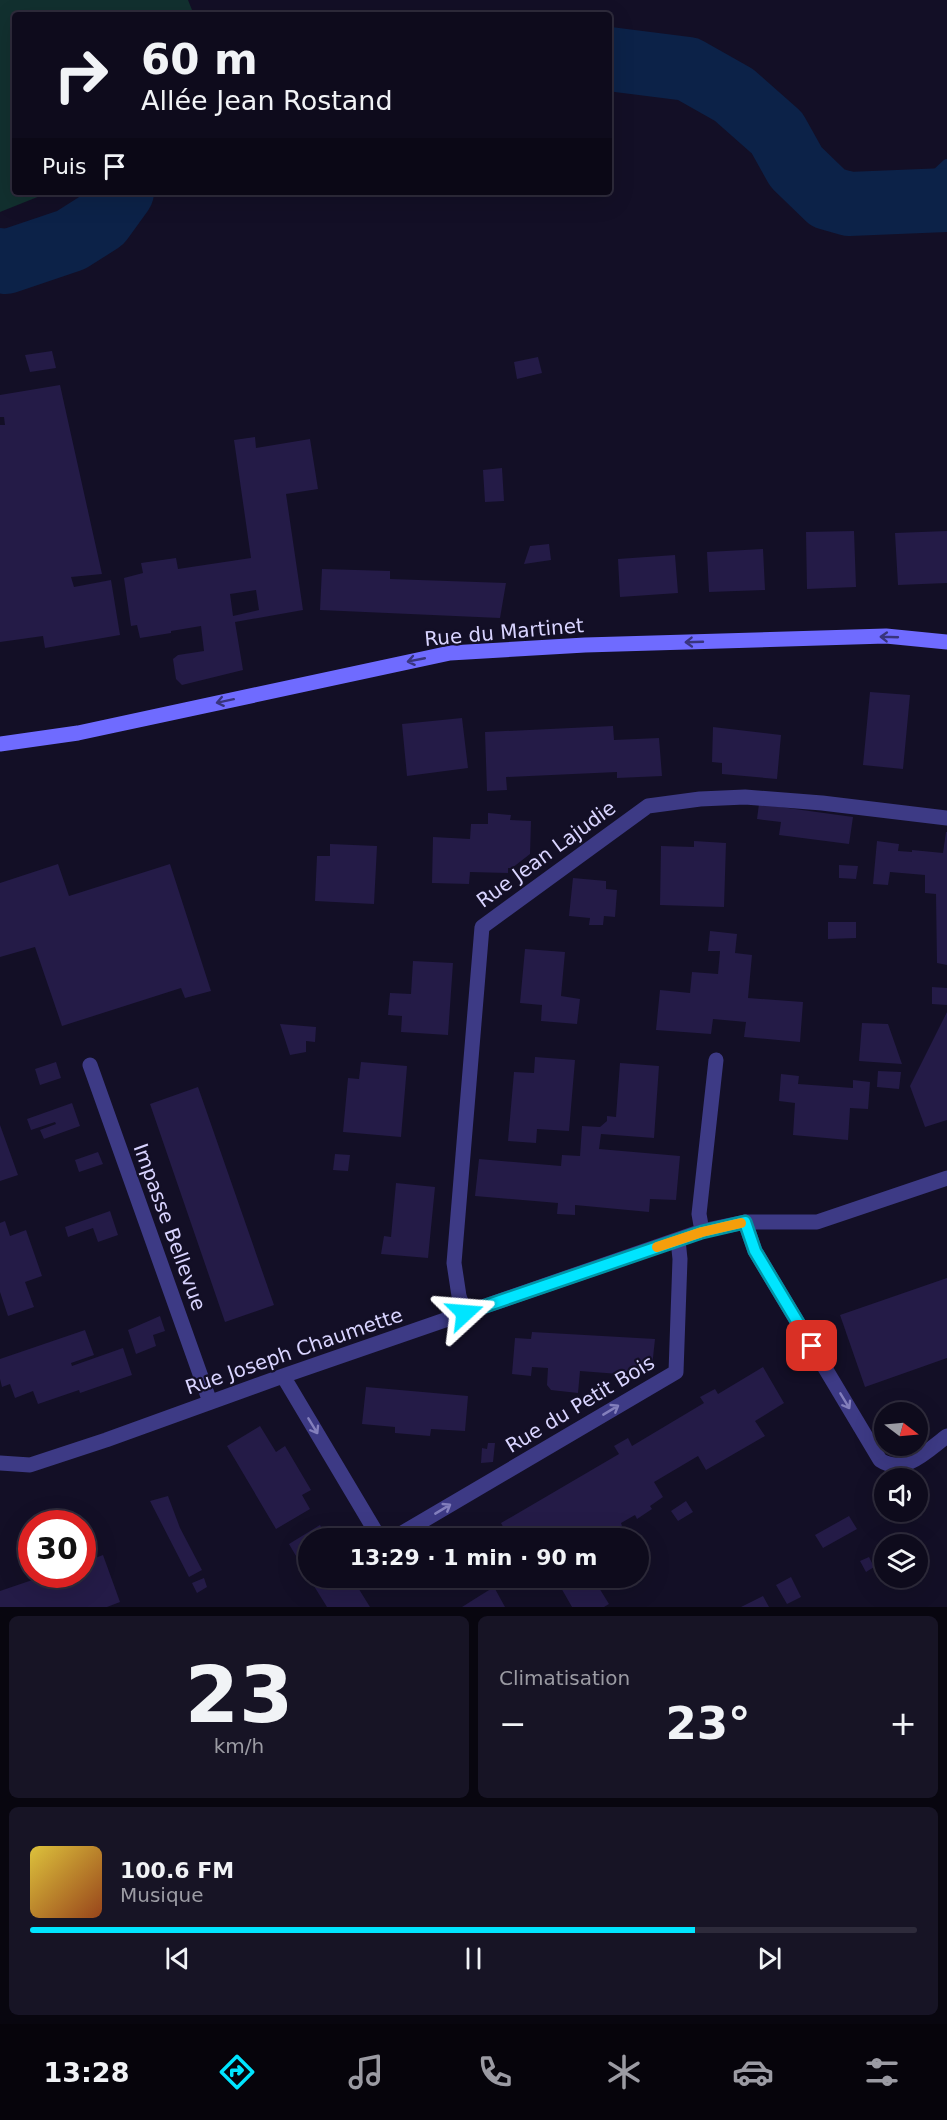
<!DOCTYPE html>
<html lang="fr">
<head>
<meta charset="utf-8">
<style>
	body { margin:0; font-family:"DejaVu Sans",sans-serif; background:#171425; color:#f1f3f6; height:100vh; display:flex; flex-direction:column; font-size:22px; white-space:nowrap }
	* { box-sizing:border-box; margin:0 }
	p { font-size:20px; color:#9b9ba3 }
	.icon { flex:none; width:33px; height:33px; fill:none; stroke:currentColor; stroke-width:2; stroke-linecap:round; stroke-linejoin:round }
	.map { position:relative; height:1607px; overflow:hidden }
	.drawer { display:flex; flex-direction:column; gap:9px; padding:9px; background:#08060f; flex:1 }
	.drawer>* { flex:none }
	.guide { position:absolute; left:12px; top:12px; width:600px; height:183px; border-radius:6px; box-shadow:0 6px 24px #0002,0 0 0 2px #2e2b3b; background:#0e0b1c; color:#f1f3f6; overflow:hidden }
	.needle { width:39px; rotate:106deg }
	.tools { position:absolute; left:874px; top:1402px; display:grid; gap:12px }
	.tools a { display:grid; place-items:center; width:54px; height:54px; border-radius:50%; background:#0e0b1c; box-shadow:0 6px 24px #0002,0 0 0 2px #2e2b3b; font-size:30px }
	.speed { position:absolute; left:18px; top:1510px; display:flex; gap:12px; font-size:30px; font-weight:700; text-align:center }
	.speed>* { display:grid; place-content:center; width:78px; height:78px; border-radius:50%; background:#0e0b1c; box-shadow:0 6px 24px #0002,0 0 0 2px #2e2b3b; line-height:1 }
	.speed .limit { border:9px solid #d22; background:#fff; color:#111 }
	.pin { position:absolute; display:grid; place-items:center; width:51px; height:51px; color:#fff; margin:-26px; border-radius:12px; box-shadow:0 3px 9px #0006 }
	.me { position:absolute; width:66px; margin:-33px; rotate:71deg; stroke-linejoin:round; filter:drop-shadow(0 0 4px #0008) }
	.turn { display:flex; align-items:center; gap:21px; height:126px; padding:0 30px; font-size:27px }
	.turn .icon { width:78px; height:78px; stroke-width:2.5 }
	.turn b { display:block; font-size:42px; line-height:51px }
	.then { display:flex; align-items:center; height:57px; padding:0 30px; background:#0003; gap:12px; font-size:22px }
	.big { font-size:45px; font-weight:800; line-height:1.1 }
	.drawer .widget { flex:1; display:flex; flex-direction:column; justify-content:center; gap:9px; min-width:0; padding:0 21px; border-radius:9px; background:#171425 }
	.drawer .dial { align-items:center; gap:0 }
	.dial b { font-size:78px; line-height:1 }
	.song { display:flex; align-items:center; gap:18px }
	.cover { width:72px; height:72px; border-radius:9px; background:linear-gradient(135deg,hsl(50 70% 55%),hsl(20 70% 35%)) }
	.played { height:6px; border-radius:3px; background:linear-gradient(90deg,#00e5ff 75%,#2e2b3b 75%) }
	.keys { display:flex; justify-content:space-around; direction:ltr }
	.heat { display:flex; justify-content:space-between; align-items:center; font-size:33px; direction:ltr }
	.drawer .tiles { flex:1; display:grid; gap:9px; grid-template-columns:1fr 1fr }
	.widget:last-child { grid-column:span 2 }
	.trip { position:absolute; left:298px; top:1528px; width:351px; height:60px; border-radius:30px; background:#0e0b1c; box-shadow:0 6px 24px #0002,0 0 0 2px #2e2b3b; font-weight:800; line-height:60px; text-align:center }
	.dock { display:flex; height:96px; justify-content:space-around; align-items:center; background:#06040b; color:#9b9ba3 }
	.dock .icon { width:42px; height:42px }
	.dock .active { color:#00e5ff }
	.dock b { font-size:27px; color:#f1f3f6 }
	.map>svg:first-child { display:block }
</style>
</head>
<body>
<div class="map">
<svg width="947" height="1607" viewBox="0 0 947 1607">
	<rect width="100%" height="100%" fill="#130f26"/>
	<path fill="#12302f" d="M0 0H188L194 15H15V192H50L0 212Z"/>
	<g fill="none" stroke-linecap="round" stroke-linejoin="round">
		<path stroke="#0c2248" stroke-width="10" d="M907 201 947 164"/>
		<path stroke="#0c2248" stroke-width="64" d="M609 59 688 69 734 95 777 133 796 167 828 198 849 204 947 200
			M0 260 6 262 71 240 101 221 122 192"/>
	</g>
	<path fill="#241b47" fill-rule="evenodd" d="M52 351 56 368 30 372 25 355Z
		M538 357 542 373 517 379 514 362Z
		M60 385 102 574 71 577 74 587 111 580 120 635 45 648 43 636 0 642V425H5L4 417H0V395Z
		M255 437 256 448 310 439 318 489 286 494 303 610 235 622 243 670 182 685 176 679 173 659 178 655 204 651 201 626 171 631V633L140 638 137 625 131 626 124 578 143 573 141 563 176 558 178 569 251 558 234 440ZM256 590 259 610 233 616 230 594Z
		M502 468 504 501 485 502 483 470Z
		M854 531 856 587 807 589 806 532Z
		M947 531V583L898 585 895 533Z
		M549 544 551 560 524 564 530 546Z
		M763 549 765 590 709 592 707 552Z
		M675 555 678 593 620 597 618 559Z
		M322 569 390 571V579L506 583 500 618 320 610Z
		M870 692 910 695 903 769 863 765Z
		M462 718 468 768 407 776 402 724Z
		M613 726 614 740 659 738 662 776 617 778V772L506 777 507 790 487 791 485 732Z
		M713 727 781 735 777 779 722 774V763L712 762Z
		M759 804 853 817 849 844 779 835 781 822 757 819Z
		M488 813 511 815 510 820 531 821 530 854 512 868H508V873L470 872 469 884 432 883 433 837 470 839 471 824H488Z
		M946 832H947V965L937 963 936 894 925 893V875L890 872 888 885 873 884 877 841 899 844 898 851 912 852V850L943 853Z
		M694 841 726 843 724 907 660 905 661 846 694 847Z
		M330 844 377 846 374 904 315 901 317 856H330Z
		M58 864 69 896 170 864 211 991 185 998 181 988 62 1026 35 947 0 957V883Z
		M839 865 858 866 856 879 839 878Z
		M573 878 606 881V889L617 890 615 917 604 916 603 925H589L590 918 569 916Z
		M828 922H856V938L828 939Z
		M710 931 737 934 735 953 752 955 748 998 803 1002 800 1042 744 1037 746 1022 713 1019 711 1034 656 1030 660 990 690 993 692 972 718 974 720 951H708Z
		M525 949 565 952 561 996 580 999 577 1024 541 1021 542 1005 520 1003Z
		M413 961 453 963 448 1035 401 1032 402 1016 388 1015 390 993 411 994Z
		M932 987 947 988V1005L932 1004Z
		M947 1012V1120L925 1127 910 1086Z
		M862 1023 888 1024 902 1064 859 1061Z
		M280 1024 316 1027 315 1042 306 1041V1052L290 1055Z
		M535 1057 575 1060 569 1131 537 1129 536 1143 508 1141 514 1072 534 1073Z
		M56 1062 61 1078 40 1085 35 1069Z
		M361 1062 407 1066 401 1137 343 1132 348 1078 359 1079Z
		M620 1063 659 1066 654 1138 601 1134 599 1149 680 1156 676 1200 650 1199 649 1212 575 1205V1215L557 1214 558 1203 475 1196 479 1159 561 1166 562 1155 580 1156 582 1126 600 1127 607 1121V1116L616 1117Z
		M878 1071 901 1072 899 1089 877 1087Z
		M781 1074 799 1076 798 1084 853 1088V1080L870 1082 868 1109 850 1108 848 1140 793 1135 795 1103 779 1101Z
		M198 1087 274 1305 225 1322 150 1104Z
		M72 1103 80 1126 44 1139 40 1130 56 1124 55 1122 31 1130 27 1119Z
		M0 1125 18 1175 0 1181Z
		M98 1152 103 1164 79 1172 75 1160Z
		M335 1154 350 1155 348 1171 333 1170Z
		M396 1183 435 1187 428 1258 381 1254 384 1236 391 1237Z
		M110 1211 118 1235 98 1242 93 1228 68 1237 65 1227Z
		M5 1221 10 1236 26 1230 42 1276 25 1282 34 1307 8 1316 0 1292V1223Z
		M947 1278V1358L865 1387 840 1315Z
		M160 1316 165 1331 153 1335 156 1346 136 1354 128 1330Z
		M85 1330 94 1355 71 1363 72 1366 123 1348 132 1375 80 1393 79 1390 38 1404 33 1391 15 1398 10 1384 2 1387 0 1379V1359Z
		M532 1332 655 1339 652 1367 632 1366V1375L580 1371 578 1393 551 1390 547 1385 548 1368 532 1367 531 1376 512 1374 515 1338 531 1339Z
		M763 1367 784 1403 755 1421 765 1436 706 1470 698 1456 654 1482 663 1497 650 1506 652 1509 637 1519 635 1515 621 1523 622 1526 600 1539H570L567 1534 559 1539H510L501 1523 619 1454 614 1446 628 1438 632 1446 704 1403 700 1397 715 1389 718 1394Z
		M366 1387 468 1396 465 1431 431 1429 430 1436 395 1433V1427L362 1424Z
		M260 1426 276 1452 285 1446 311 1490 302 1495 310 1509 276 1529 227 1446Z
		M488 1443H495L493 1462 481 1463 482 1448 487 1449Z
		M168 1496 180 1528 202 1570 189 1577 150 1501Z
		M686 1501 693 1512 678 1521 671 1511Z
		M849 1516 857 1529 823 1548 815 1535Z
		M320 1525 328 1539H309V1578L289 1544Z
		M103 1555 120 1602 107 1607H0V1591L47 1575H82V1563Z
		M869 1557 874 1567 866 1572 860 1561Z
		M791 1577 801 1597 787 1604 776 1585Z
		M204 1578 207 1587 197 1593 192 1583Z
		M309 1578H352L370 1607H327Z
		M557 1578H604L596 1583 609 1604 604 1607H572L556 1579Z
		M494 1587 505 1607H462L481 1595Z
		M763 1596 769 1607H741Z"/>
	<g fill="none" stroke-linecap="round" stroke-linejoin="round">
		<path stroke="#3d3a85" stroke-width="15" d="M745 1222 755 1251 880 1460C904 1476 927 1451 947 1436"/>
		<path stroke="#3d3a85" stroke-width="15" d="M90 1065 210 1402
			M702 1231 699 1214 716 1060
			M465 1313 459 1296 454 1263 482 927 648 806 700 799 745 797 822 803 947 818
			M283 1376 380 1539
			M0 1463 30 1465 106 1440 283 1376 702 1231 745 1222H817L947 1178
			M392 1539 676 1372 680 1259 678 1240"/>
		<path stroke="#6f6bff" stroke-width="15" d="M0 744 78 733 450 653 585 645 886 636 947 642"/>
	</g>
	<defs><path id="oneway-shaft" d="M-6 0H5M1.5-3L5.5 0L1.5 3" fill="none" stroke-width="1.6" stroke-linecap="round" stroke-linejoin="round" transform="scale(1.5)"/></defs>
	<g stroke="#38347d">
		<use href="#oneway-shaft" transform="translate(889 637) rotate(-178)"/>
		<use href="#oneway-shaft" transform="translate(694 642) rotate(178)"/>
		<use href="#oneway-shaft" transform="translate(416 660) rotate(169)"/>
		<use href="#oneway-shaft" transform="translate(225 701) rotate(168)"/>
	</g>
	<g stroke="#837fbc">
		<use href="#oneway-shaft" transform="translate(845 1401) rotate(59)"/>
		<use href="#oneway-shaft" transform="translate(611 1410) rotate(-31)"/>
		<use href="#oneway-shaft" transform="translate(313 1426) rotate(59)"/>
		<use href="#oneway-shaft" transform="translate(443 1509) rotate(-31)"/>
	</g>
	<g fill="none" stroke-linecap="round" stroke-linejoin="round">
		<g stroke="#0095a6" stroke-width="15">
			<path id="route" d="M465 1313 702 1232 745 1222 755 1251 812 1346"/>
		</g>
		<use href="#route" stroke="#00e5ff" stroke-width="10"/>
		<path stroke="#f59e0b" stroke-width="10" d="M657 1247 702 1232 741 1223"/>
	</g>
	<g text-anchor="middle" stroke-width="4.5" stroke-linejoin="round" paint-order="stroke">
		<g font-size="20" fill="#d9d4ff" stroke="#130f26">
			<text transform="translate(504 632) rotate(-5)" y="7">Rue du Martinet</text>
			<text transform="translate(546 854) rotate(-36)" y="7">Rue Jean Lajudie</text>
			<text transform="translate(170 1227) rotate(70)" y="7">Impasse Bellevue</text>
			<text transform="translate(294 1351) rotate(-19)" y="7">Rue Joseph Chaumette</text>
			<text transform="translate(580 1404) rotate(-31)" y="7">Rue du Petit Bois</text>
		</g>
	</g>
</svg>
<div class="tools">
<a><svg class="needle" viewBox="-14 -14 28 28"><path d="M0-13l5 13h-10z" fill="#e53935"/><path d="M0 13l5-13h-10z" fill="#9b9ba3"/></svg></a>
<a><svg class="icon" aria-label="sound" viewBox="0 0 24 24"><path d="M4 9h4l5-4v14l-5-4H4zM17 9q2 3 0 6"/></svg></a>
<a><svg class="icon" aria-label="layers" viewBox="0 0 24 24"><path d="M12 4l9 5-9 5-9-5zM3 14l9 5 9-5"/></svg></a>
</div>
<div class="speed"><div class="limit">30</div></div>
<div class="pin" style="left:812px;top:1346px;background:#d93025"><svg class="icon" aria-label="arrive" viewBox="0 0 24 24"><path d="M6 21V4h12l-3 4 3 4H6"/></svg></div>
<svg class="me" style="left:465px;top:1313px" viewBox="-20 -20 40 40"><path d="M0-17L14 15 0 8-14 15z" fill="#00e5ff" stroke="#fff" stroke-width="4"/></svg>
<div class="trip">13:29 · 1 min · 90 m</div>
<div class="guide">
<div class="turn"><svg class="icon" aria-label="right" viewBox="0 0 24 24"><path d="M7 20v-9h11M14 6l5 5-5 5"/></svg><div><b>60 m</b>Allée Jean Rostand</div></div>
<div class="then">Puis<svg class="icon" aria-label="arrive" viewBox="0 0 24 24"><path d="M6 21V4h12l-3 4 3 4H6"/></svg></div>
</div>
</div>
<section class="drawer">
<div class="tiles">
<div class="widget dial"><b>23</b><p>km/h</p></div>
<div class="widget"><p>Climatisation</p>
<div class="heat"><a>−</a><b class="big">23°</b><a>+</a></div>
</div>
<div class="widget">
<div class="song"><i class="cover"></i><div><b>100.6 FM</b><p>Musique</p></div></div>
<div class="played"></div>
<div class="keys"><svg class="icon" aria-label="previous" viewBox="0 0 24 24"><path d="M18 5L8 12l10 7zM5 5v14"/></svg><svg class="icon" aria-label="pause" viewBox="0 0 24 24"><path d="M8 5v14M16 5v14"/></svg><svg class="icon" aria-label="next" viewBox="0 0 24 24"><path d="M6 5l10 7-10 7zM19 5v14"/></svg></div>
</div>
</div>
</section>
<nav class="dock">
<b>13:28</b>
<svg class="icon active" aria-label="directions" viewBox="0 0 24 24"><path d="M12 3l9 9-9 9-9-9zM9 14v-3h6M13 9l2 2-2 2"/></svg>
<svg class="icon" aria-label="music" viewBox="0 0 24 24"><path d="M9 18V5l10-2v13"/><circle cx="6" cy="18" r="3"/><circle cx="16" cy="16" r="3"/></svg>
<svg class="icon" aria-label="phone" viewBox="0 0 24 24"><path d="M5 4h4l2 5-3 2q2 4 5 5l2-3 5 2v4C11 20 4 13 5 4z"/></svg>
<svg class="icon" aria-label="climate" viewBox="0 0 24 24"><path d="M12 3v18M4 7l16 10M4 17L20 7"/></svg>
<svg class="icon" aria-label="car" viewBox="0 0 24 24"><path d="M5 17H2v-5l4-1 3-4h7l3 4 3 1v5h-3M9 17h6M6 11h13"/><circle cx="7" cy="17" r="2"/><circle cx="17" cy="17" r="2"/></svg>
<svg class="icon" aria-label="filters" viewBox="0 0 24 24"><path d="M4 7h16M4 17h16"/><circle cx="9" cy="7" r="2"/><circle cx="15" cy="17" r="2"/></svg>
</nav>
</body>
</html>
